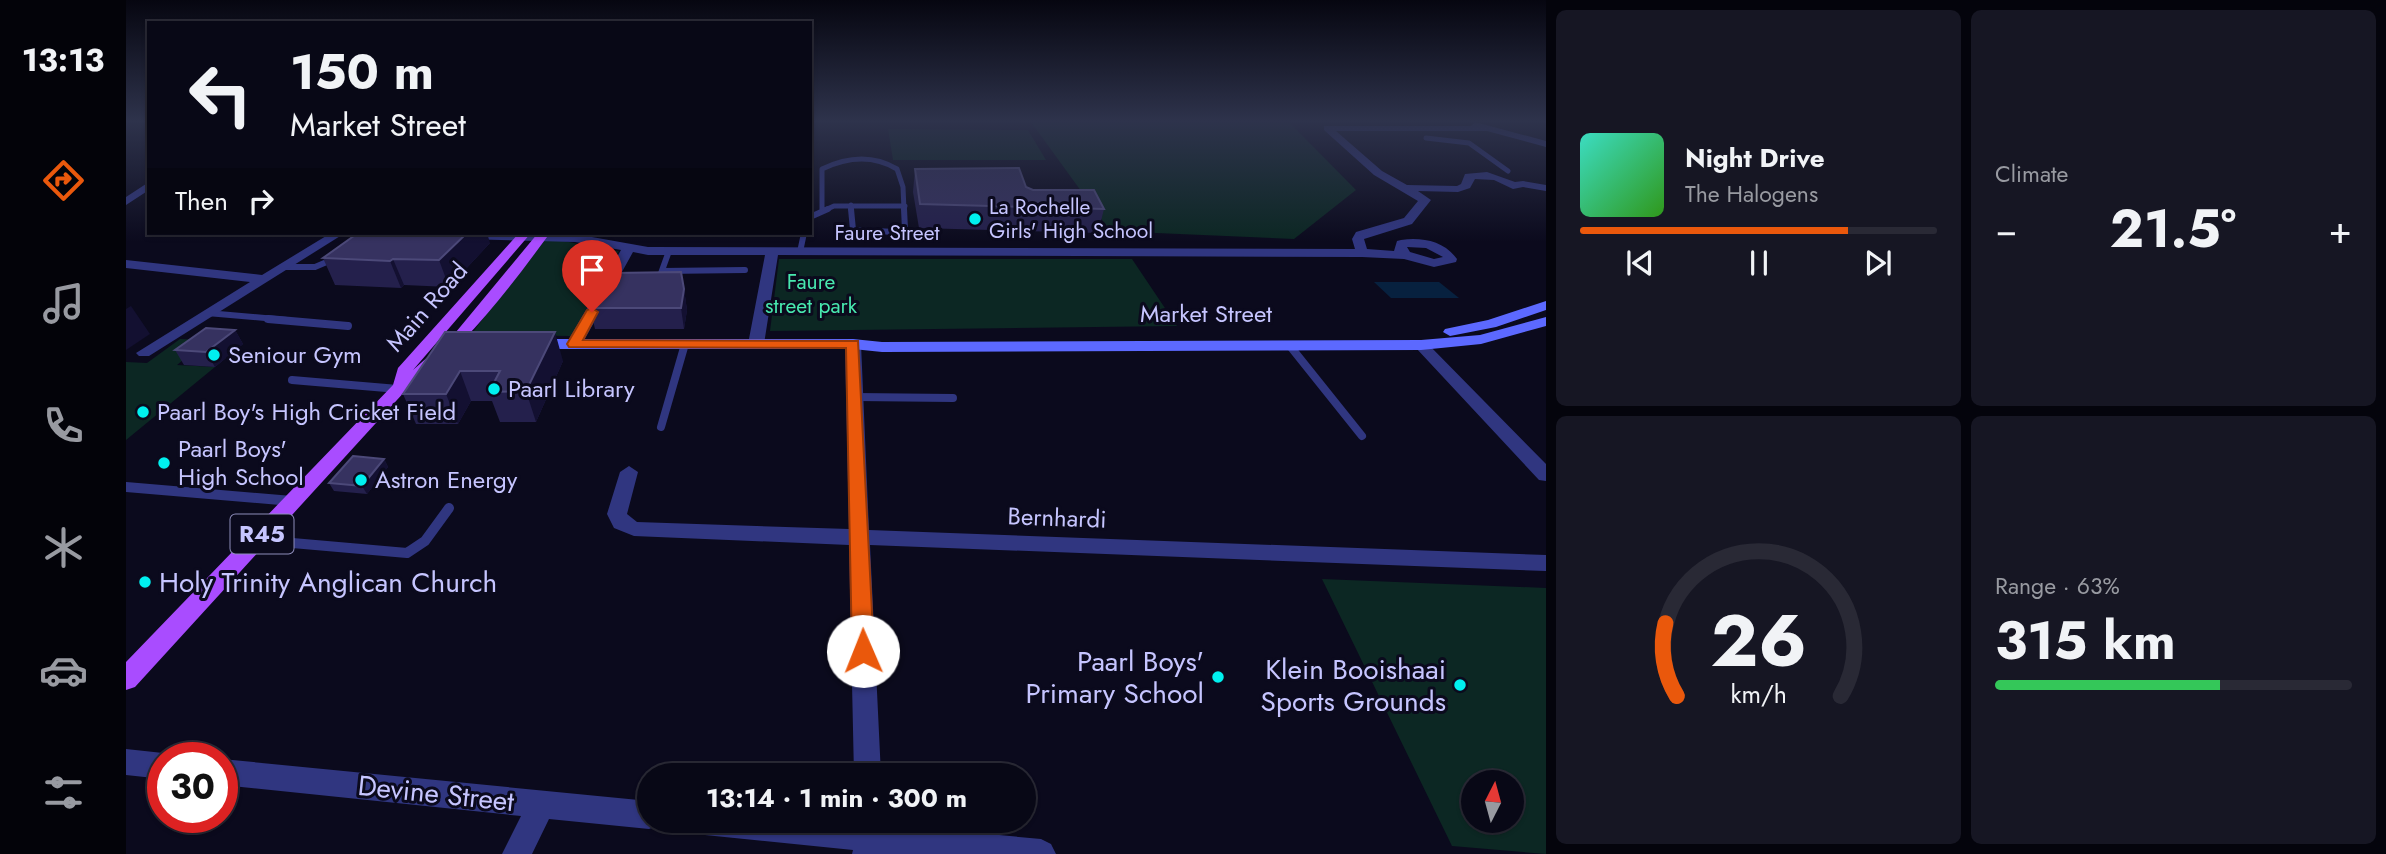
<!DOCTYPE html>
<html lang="en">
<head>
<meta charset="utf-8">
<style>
	body { margin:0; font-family:Jost,sans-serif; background:#161623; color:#f1f3f6; height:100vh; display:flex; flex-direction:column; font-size:26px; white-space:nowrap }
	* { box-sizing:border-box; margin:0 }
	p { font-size:23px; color:#989aa1 }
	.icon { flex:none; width:38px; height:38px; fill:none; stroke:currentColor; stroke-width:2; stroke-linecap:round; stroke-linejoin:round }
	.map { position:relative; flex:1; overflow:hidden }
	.panel { display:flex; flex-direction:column; gap:10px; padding:10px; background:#04040c; width:840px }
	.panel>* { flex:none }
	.guide { position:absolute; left:21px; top:21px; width:665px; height:214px; border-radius:0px; box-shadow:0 2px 5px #0004,0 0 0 2px #292935; background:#080816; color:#f1f3f6; overflow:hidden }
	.needle { width:46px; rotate:6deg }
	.fabs { position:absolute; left:1335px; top:770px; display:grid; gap:14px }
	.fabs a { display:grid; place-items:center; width:63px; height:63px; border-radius:50%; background:#080816; box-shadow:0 2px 5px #0004,0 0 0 2px #292935; font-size:35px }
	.speed { position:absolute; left:21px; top:742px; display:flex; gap:14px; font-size:35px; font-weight:700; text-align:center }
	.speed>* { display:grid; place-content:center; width:91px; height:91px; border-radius:50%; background:#080816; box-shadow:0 2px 5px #0004,0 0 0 2px #292935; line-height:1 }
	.speed .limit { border:10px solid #d22; background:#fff; color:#111 }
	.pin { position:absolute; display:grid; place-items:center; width:60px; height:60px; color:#fff; margin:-72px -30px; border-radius:50% 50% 50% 0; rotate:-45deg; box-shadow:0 0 7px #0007 }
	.pin .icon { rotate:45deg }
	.me { position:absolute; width:77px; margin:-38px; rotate:359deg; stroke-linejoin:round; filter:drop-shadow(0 0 5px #0008) }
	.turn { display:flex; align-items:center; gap:24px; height:147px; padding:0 28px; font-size:32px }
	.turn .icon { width:91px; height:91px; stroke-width:2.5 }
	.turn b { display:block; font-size:49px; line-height:60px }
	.then { display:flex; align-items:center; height:66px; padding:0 28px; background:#0003; gap:14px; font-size:26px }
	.big { font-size:52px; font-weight:700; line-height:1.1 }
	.panel .card { flex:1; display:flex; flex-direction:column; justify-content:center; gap:10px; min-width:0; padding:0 24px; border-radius:10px; background:#161623 }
	.panel .dial { align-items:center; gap:0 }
	.dial svg { height:182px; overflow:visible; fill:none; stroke:#292935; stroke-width:7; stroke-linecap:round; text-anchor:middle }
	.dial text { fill:#f1f3f6; stroke:none }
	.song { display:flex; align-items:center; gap:21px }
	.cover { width:84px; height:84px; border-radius:10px; background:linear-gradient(135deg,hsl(170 70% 55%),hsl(110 70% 35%)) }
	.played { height:7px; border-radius:4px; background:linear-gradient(90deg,#ea580c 75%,#292935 75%) }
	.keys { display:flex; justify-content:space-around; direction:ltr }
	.heat { display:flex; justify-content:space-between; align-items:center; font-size:38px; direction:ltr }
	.charge { height:10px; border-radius:5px; background:linear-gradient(90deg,#34c759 63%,#292935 0) }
	.panel .tiles { flex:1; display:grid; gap:10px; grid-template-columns:repeat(2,1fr) }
	.trip { position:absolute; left:511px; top:763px; width:399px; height:70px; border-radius:35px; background:#080816; box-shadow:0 2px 5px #0004,0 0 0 2px #292935; font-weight:700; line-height:70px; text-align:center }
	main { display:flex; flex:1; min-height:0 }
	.menu { display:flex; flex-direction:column; width:126px; justify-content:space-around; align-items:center; background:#030309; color:#989aa1 }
	.menu .icon { width:49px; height:49px }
	.menu .on { color:#ea580c }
	.menu b { font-size:32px; color:#f1f3f6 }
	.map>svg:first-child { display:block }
</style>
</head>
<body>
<main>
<nav class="menu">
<b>13:13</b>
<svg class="icon on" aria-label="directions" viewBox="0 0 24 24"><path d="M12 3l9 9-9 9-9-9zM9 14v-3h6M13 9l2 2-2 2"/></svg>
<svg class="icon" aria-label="music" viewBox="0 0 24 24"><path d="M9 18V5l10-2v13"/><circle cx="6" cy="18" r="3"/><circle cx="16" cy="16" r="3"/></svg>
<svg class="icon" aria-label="phone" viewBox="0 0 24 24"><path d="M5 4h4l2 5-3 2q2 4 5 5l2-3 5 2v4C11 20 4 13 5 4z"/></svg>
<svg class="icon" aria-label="climate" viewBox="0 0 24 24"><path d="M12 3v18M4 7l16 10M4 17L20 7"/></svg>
<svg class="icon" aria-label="car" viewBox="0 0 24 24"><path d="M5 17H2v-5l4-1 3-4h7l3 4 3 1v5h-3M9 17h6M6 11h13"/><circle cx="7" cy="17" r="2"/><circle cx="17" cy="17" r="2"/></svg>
<svg class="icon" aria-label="filters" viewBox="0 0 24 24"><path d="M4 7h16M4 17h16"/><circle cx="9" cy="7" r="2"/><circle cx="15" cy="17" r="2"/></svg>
</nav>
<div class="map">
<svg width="1420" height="854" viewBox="0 0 1420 854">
	<rect width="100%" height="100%" fill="#0b0a1d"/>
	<path fill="#0c2723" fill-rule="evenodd" d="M905 122H1163L1230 190 1168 239 984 231Z
		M762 129 902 130 920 160H767Z
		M414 239C442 239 466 249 493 251L445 336 345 335Z
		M653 259H1006L1051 326 644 331Z
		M54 339 81 340 51 365 89 367 0 440V362L21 363Z
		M1196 579 1420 588V854L1326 846ZM1386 782V821H1348V782Z"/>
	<path fill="#07213f" d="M1248 282H1313L1333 298H1265Z"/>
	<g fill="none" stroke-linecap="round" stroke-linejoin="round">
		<path stroke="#303680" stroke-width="5" d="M1300 138 1343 143 1382 171
			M725 205V210
			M696 209V169C721 157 746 154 771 169L777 187 778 210
			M699 210 708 206H779"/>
		<path stroke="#303680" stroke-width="6" d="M725 209 727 230 770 232 779 229 778 209
			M684 217 702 209
			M674 252 678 233
			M156 267H189L210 258
			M536 271 619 270
			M534 276 543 251
			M81 313 161 320"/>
		<path stroke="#303680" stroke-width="8" d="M142 319 222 326
			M1164 346 1236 436
			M166 380 272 389
			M730 397 827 398
			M535 427 559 344"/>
		<path stroke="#303680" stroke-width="10" d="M0 487 166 501
			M132 540 281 553 299 541 323 508"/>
		<path fill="#303680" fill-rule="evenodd" d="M1349 122 1420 141V147L1361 131H1210L1256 171 1281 185 1331 186 1335 184 1339 174 1361 172 1389 182 1397 181 1420 185V191L1397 187 1387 189 1368 180 1349 179 1344 188 1332 192 1292 191 1305 200 1286 224 1238 239 1241 249 1268 251 1271 241 1275 240C1296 237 1318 241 1331 259L1330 262 1308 267 1278 259 1236 257 652 255 638 344 630 349 622 344 639 255H522L507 252 456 344 448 349 440 344 495 250 449 242 339 239 333 235 334 233 449 234 522 247 1229 249 1226 239 1230 232 1278 218 1292 201 1248 175 1198 130V126H1345ZM1281 247 1300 248 1317 257 1308 259 1284 252Z
			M23 182V190L0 205V197Z
			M205 233H219L23 356H13L10 353 124 282 0 268V260L136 275Z
			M727 339 735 344 743 530 1420 555V571L744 545 755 775H728L723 545 508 536 488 528 481 514 494 472 503 466 512 472 501 514 511 522 723 529 719 344Z
			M1295 340 1300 342 1420 464V481L1413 480 1290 348 1287 345 1290 342Z
			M0 749 37 753 47 758H37V779L0 775Z
			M96 759 523 801V821H535L533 825 523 829 423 819 406 854H376L395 816 96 785Z
			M565 821H756V824L915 839 925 844 930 854H726L727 850 579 835 569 831Z"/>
		<path fill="#5c69ff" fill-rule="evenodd" d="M1420 301V310L1370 327 1324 336 1317 332 1319 329 1362 320Z
			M1420 317V326L1355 344 1295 350 756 352 727 349H408L400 344 408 339H727L756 342 1295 340 1354 335Z"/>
		<path fill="#a94cff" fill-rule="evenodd" d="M393 233H405L287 370 330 332 412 233H424C382 290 339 348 281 389L9 687 0 690V662L267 385 272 368Z"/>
	</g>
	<path fill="#24204c" d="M789 169 900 187 907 190 978 209 972 233 793 228 787 192Z
		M364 243 323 287 278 285 275 288 209 285 197 258Z
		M558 289 561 310 558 329H469L464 308Z
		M109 330 117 344 89 367 58 365 49 350Z
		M319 332 437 361 410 422H374L366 401H345L332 424H290L277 394Z
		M258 459 262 467 241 494 208 491 203 483Z"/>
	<path fill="#131031" d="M341 233H361L364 243 323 287 313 260Z
		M267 259 278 285 275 288 264 261Z
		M558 289 561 310 558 329 555 308Z
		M5 306 24 334 0 350V309Z
		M109 330 117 344 89 367 80 352Z
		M429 332 437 361 410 422 400 391Z
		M334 371 345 401 332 424 320 394Z
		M258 459 262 467 241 494 236 486Z"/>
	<path fill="#363260" stroke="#4c4979" stroke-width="2" d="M893 168 900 187 907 190H968L978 209 794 204 789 169Z
		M232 233H341L313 260 267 259 264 261 197 258Z
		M555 272 558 289 555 308H464L487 273Z
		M80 328 109 330 80 352 49 350Z
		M319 332H429L400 391 363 392 374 371H334L320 394H277Z
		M227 456 258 459 236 486 203 483Z"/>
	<linearGradient id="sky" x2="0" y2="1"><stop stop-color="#060610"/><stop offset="0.5" stop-color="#2e334c"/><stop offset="1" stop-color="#2e334c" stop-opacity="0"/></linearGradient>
	<rect width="1420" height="242" fill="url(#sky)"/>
	<path fill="#ea580c" stroke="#983908" stroke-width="2" d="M466 308 472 312 457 340 732 341 748 651 745 657 737 660 729 657 726 651 720 348 443 347 441 344 461 310Z"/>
	<g fill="#00f0ef" stroke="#0b0a1d" stroke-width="2.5">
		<circle cx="849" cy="219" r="7"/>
		<circle cx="88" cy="355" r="7"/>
		<circle cx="368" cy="389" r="7"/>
		<circle cx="17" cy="412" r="7"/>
		<circle cx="38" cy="463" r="7"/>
		<circle cx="235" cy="480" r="7"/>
		<circle cx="19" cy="582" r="7"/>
		<circle cx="1092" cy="677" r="7"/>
		<circle cx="1334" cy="685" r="7"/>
	</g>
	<g text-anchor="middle" stroke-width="6" stroke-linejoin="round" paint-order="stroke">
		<g font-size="21" fill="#c6c5ff" stroke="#0b0a1d" text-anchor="start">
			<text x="863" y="214">La Rochelle<tspan x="863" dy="24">Girls' High School</tspan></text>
		</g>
		<g font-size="21" fill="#c6c5ff" stroke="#0b0a1d">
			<text x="761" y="240">Faure Street</text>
		</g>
		<g font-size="21" fill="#48e8af" stroke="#0b0a1d">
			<text x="685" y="289">Faure<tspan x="685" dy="24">street park</tspan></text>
		</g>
		<rect fill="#0b0a1d" stroke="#8e8dbb" stroke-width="2" x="104.5" y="514.5" width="63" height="39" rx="5"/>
		<g font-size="23" font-weight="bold" fill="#c6c5ff">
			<text x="136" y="542">R45</text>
		</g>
		<g font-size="24" fill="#c6c5ff" stroke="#0b0a1d">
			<text transform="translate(301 307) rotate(-49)" y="8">Main Road</text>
			<text x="1080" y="322">Market Street</text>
			<text transform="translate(931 518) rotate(2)" y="8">Bernhardi</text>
		</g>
		<g font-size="24" fill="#c6c5ff" stroke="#0b0a1d" text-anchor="start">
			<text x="102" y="363">Seniour Gym</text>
			<text x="382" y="397">Paarl Library</text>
			<text x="31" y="420">Paarl Boy's High Cricket Field</text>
			<text x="52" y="457">Paarl Boys'<tspan x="52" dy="28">High School</tspan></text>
			<text x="249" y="488">Astron Energy</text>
		</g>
		<g font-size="28" fill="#c6c5ff" stroke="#0b0a1d" text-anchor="end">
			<text x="33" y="592" text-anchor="start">Holy Trinity Anglican Church</text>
			<text x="1078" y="671">Paarl Boys'<tspan x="1078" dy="32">Primary School</tspan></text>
			<text x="1320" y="679">Klein Booishaai<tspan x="1320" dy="32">Sports Grounds</tspan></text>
		</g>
		<g font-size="28" fill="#c6c5ff" stroke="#0b0a1d">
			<text transform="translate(310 793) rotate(6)" y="10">Devine Street</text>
		</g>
	</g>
</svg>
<div class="fabs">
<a><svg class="needle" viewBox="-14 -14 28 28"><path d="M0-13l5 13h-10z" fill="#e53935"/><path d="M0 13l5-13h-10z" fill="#989aa1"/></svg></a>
</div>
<div class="speed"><div class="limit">30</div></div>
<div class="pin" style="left:466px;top:312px;background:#d93025"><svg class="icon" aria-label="arrive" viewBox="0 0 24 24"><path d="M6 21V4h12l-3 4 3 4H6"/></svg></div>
<svg class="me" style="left:737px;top:651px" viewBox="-20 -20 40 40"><circle r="19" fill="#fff"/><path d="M0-13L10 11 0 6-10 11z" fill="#ea580c"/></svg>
<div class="trip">13:14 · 1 min · 300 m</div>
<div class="guide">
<div class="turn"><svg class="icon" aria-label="left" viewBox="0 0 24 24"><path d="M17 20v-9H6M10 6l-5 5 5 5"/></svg><div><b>150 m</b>Market Street</div></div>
<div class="then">Then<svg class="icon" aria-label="right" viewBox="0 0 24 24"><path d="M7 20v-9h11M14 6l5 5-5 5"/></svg></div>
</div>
</div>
<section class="panel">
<div class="tiles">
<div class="card">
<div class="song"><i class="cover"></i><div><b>Night Drive</b><p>The Halogens</p></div></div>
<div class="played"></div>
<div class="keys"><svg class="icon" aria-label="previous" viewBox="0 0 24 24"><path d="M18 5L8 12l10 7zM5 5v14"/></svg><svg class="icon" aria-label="pause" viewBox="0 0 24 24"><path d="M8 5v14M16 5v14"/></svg><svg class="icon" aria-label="next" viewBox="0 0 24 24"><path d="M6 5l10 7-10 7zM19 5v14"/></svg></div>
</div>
<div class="card"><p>Climate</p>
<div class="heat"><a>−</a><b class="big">21.5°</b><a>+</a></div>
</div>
<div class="card dial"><svg viewBox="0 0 100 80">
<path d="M14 69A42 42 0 1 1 86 69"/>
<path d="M14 69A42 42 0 0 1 9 37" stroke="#ea580c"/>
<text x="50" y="56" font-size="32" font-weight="700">26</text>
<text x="50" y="72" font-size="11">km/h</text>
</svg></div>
<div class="card"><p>Range · 63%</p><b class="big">315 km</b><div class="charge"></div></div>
</div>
</section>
</main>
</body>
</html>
